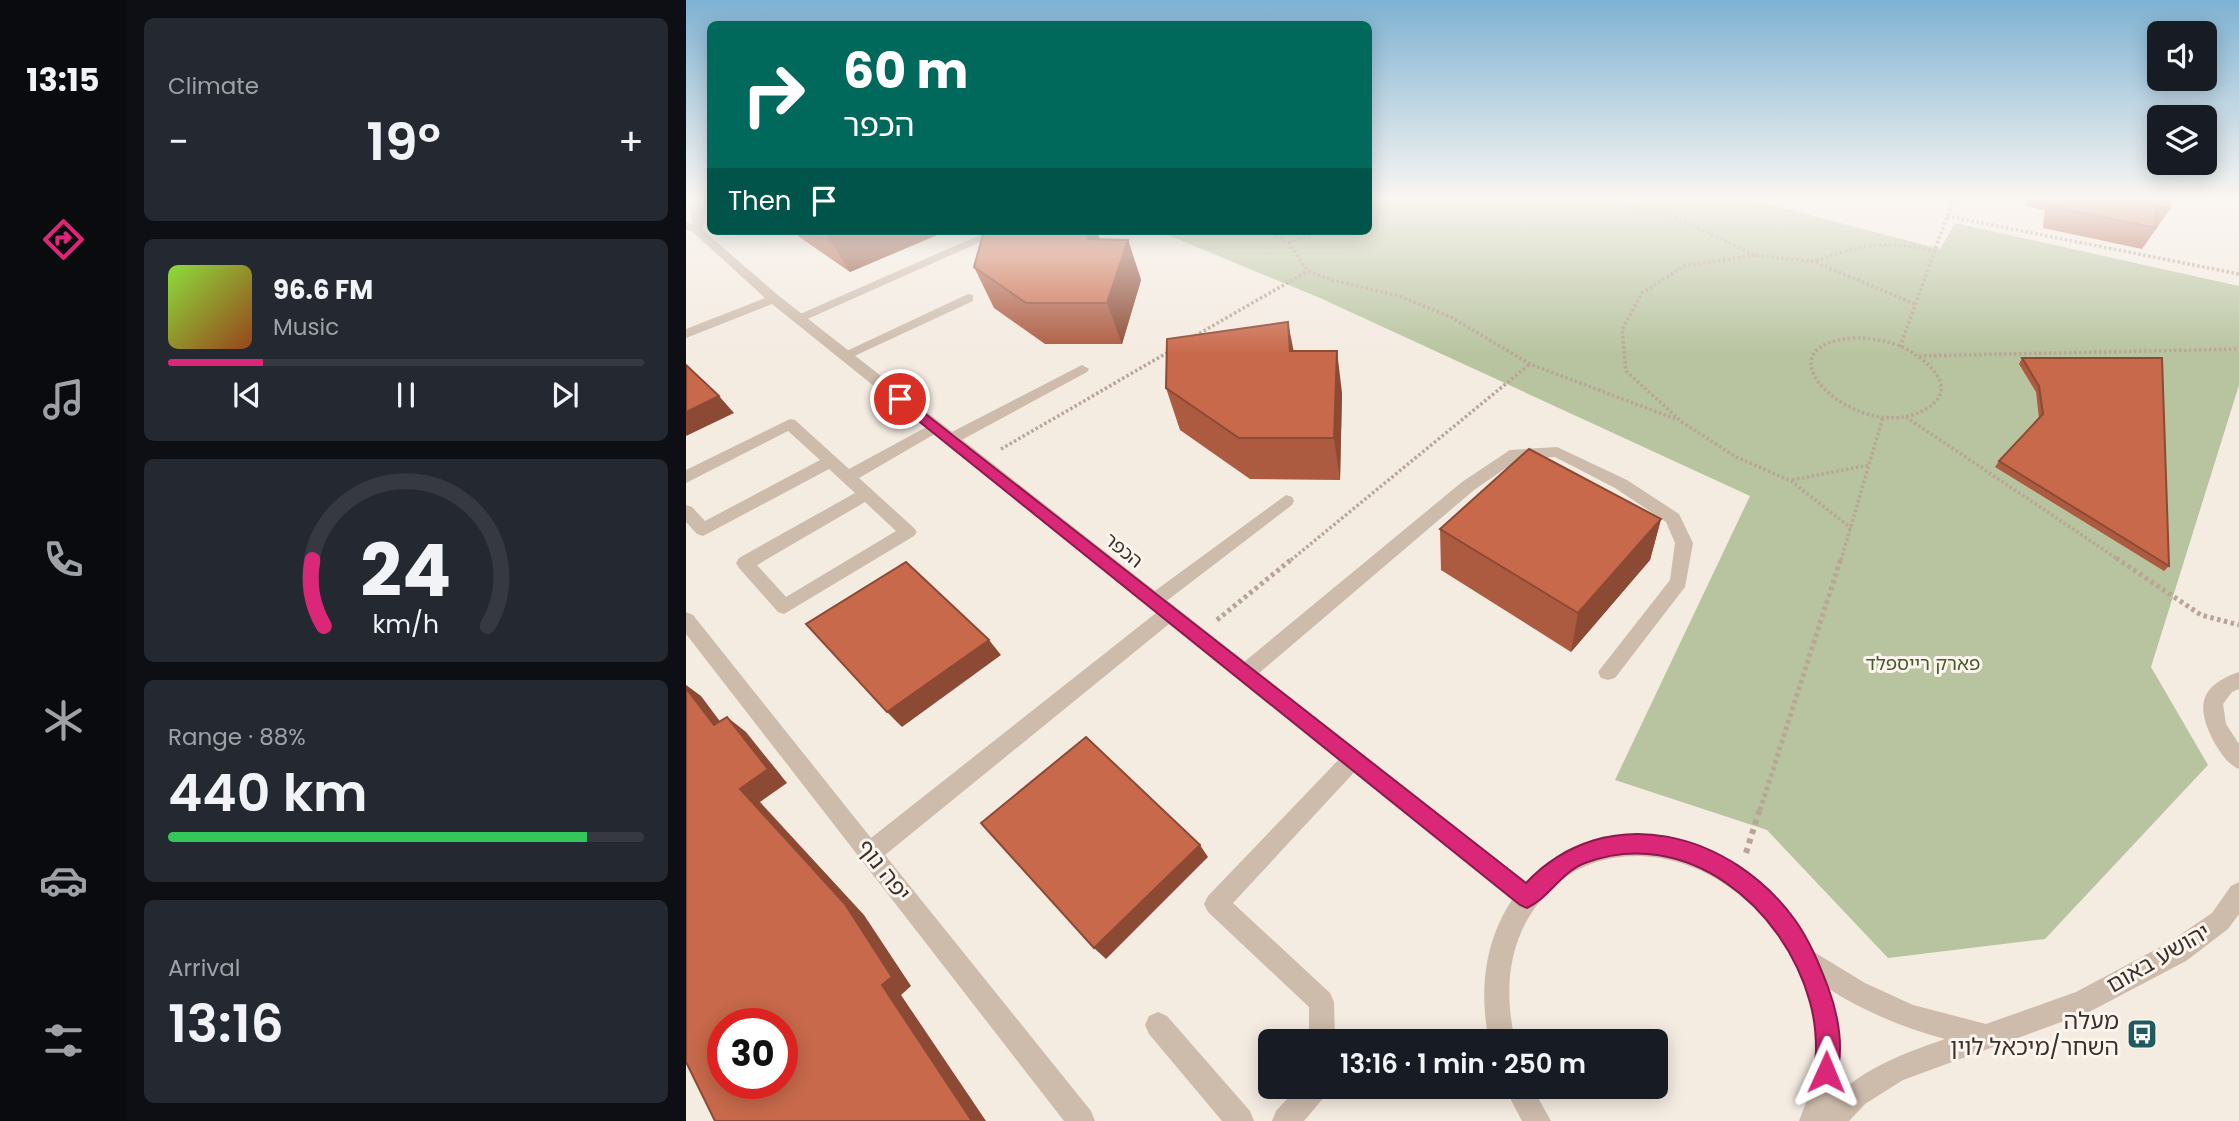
<!DOCTYPE html>
<html lang="en">
<head>
<meta charset="utf-8">
<style>
	body { margin:0; font-family:Poppins,"Noto Sans Hebrew",sans-serif; background:#242831; color:#f1f3f6; height:100vh; display:flex; flex-direction:column; font-size:26px; white-space:nowrap }
	* { box-sizing:border-box; margin:0 }
	p { font-size:23px; color:#9ea1a6 }
	.icon { flex:none; width:38px; height:38px; fill:none; stroke:currentColor; stroke-width:2; stroke-linecap:round; stroke-linejoin:round }
	.map { position:relative; flex:1; overflow:hidden }
	.side { display:flex; flex-direction:column; gap:18px; padding:18px; background:#0d0f14; width:560px }
	.side>* { flex:none }
	.top-card { position:absolute; left:21px; top:21px; width:665px; height:214px; border-radius:10px; box-shadow:0 4px 18px #0003; background:#00695c; color:#fff; overflow:hidden }
	.fabs { position:absolute; left:1461px; top:21px; display:grid; gap:14px }
	.fabs a { display:grid; place-items:center; width:70px; height:70px; border-radius:10px; background:#171b24; box-shadow:0 4px 18px #0003; font-size:35px }
	.speed { position:absolute; left:21px; top:1008px; display:flex; gap:14px; font-size:35px; font-weight:700; text-align:center }
	.speed>* { display:grid; place-content:center; width:91px; height:91px; border-radius:50%; background:#171b24; box-shadow:0 4px 18px #0003; line-height:1 }
	.speed .limit { border:10px solid #d22; background:#fff; color:#111 }
	.pin { position:absolute; display:grid; place-items:center; width:60px; height:60px; color:#fff; margin:-30px; border:4px solid #fff; border-radius:50%; box-shadow:0 2px 7px #0007 }
	.me { position:absolute; width:77px; margin:-38px; rotate:1deg; stroke-linejoin:round; filter:drop-shadow(0 0 5px #0008) }
	.turn { display:flex; align-items:center; gap:24px; height:147px; padding:0 21px; font-size:32px }
	.turn .icon { width:91px; height:91px; stroke-width:2.5 }
	.turn b { display:block; font-size:49px; line-height:60px }
	.then { display:flex; align-items:center; height:66px; padding:0 21px; background:#0003; gap:14px; font-size:26px }
	.big { font-size:52px; font-weight:600; line-height:1.1 }
	.side .tile { flex:1; display:flex; flex-direction:column; justify-content:center; gap:10px; min-width:0; padding:0 24px; border-radius:10px; background:#242831 }
	.side .dial { align-items:center; gap:0 }
	.dial svg { height:182px; overflow:visible; fill:none; stroke:#363941; stroke-width:7; stroke-linecap:round; text-anchor:middle }
	.dial text { fill:#f1f3f6; stroke:none }
	.song { display:flex; align-items:center; gap:21px }
	.cover { width:84px; height:84px; border-radius:10px; background:linear-gradient(135deg,hsl(90 70% 55%),hsl(20 70% 35%)) }
	.played { height:7px; border-radius:4px; background:linear-gradient(90deg,#db2777 20%,#363941 20%) }
	.keys { display:flex; justify-content:space-around; direction:ltr }
	.heat { display:flex; justify-content:space-between; align-items:center; font-size:38px; direction:ltr }
	.charge { height:10px; border-radius:5px; background:linear-gradient(90deg,#34c759 88%,#363941 0) }
	.trip { position:absolute; left:572px; top:1029px; width:410px; height:70px; border-radius:10px; background:#171b24; box-shadow:0 4px 18px #0003; font-weight:600; line-height:70px; text-align:center }
	main { display:flex; flex:1; min-height:0 }
	.dock { display:flex; flex-direction:column; width:126px; justify-content:space-around; align-items:center; background:#090b0e; color:#9ea1a6 }
	.dock .icon { width:49px; height:49px }
	.dock .current { color:#db2777 }
	.dock b { font-size:32px; color:#f1f3f6 }
	.map>svg:first-child { display:block }
</style>
</head>
<body>
<main>
<nav class="dock">
<b>13:15</b>
<svg class="icon current" aria-label="directions" viewBox="0 0 24 24"><path d="M12 3l9 9-9 9-9-9zM9 14v-3h6M13 9l2 2-2 2"/></svg>
<svg class="icon" aria-label="music" viewBox="0 0 24 24"><path d="M9 18V5l10-2v13"/><circle cx="6" cy="18" r="3"/><circle cx="16" cy="16" r="3"/></svg>
<svg class="icon" aria-label="phone" viewBox="0 0 24 24"><path d="M5 4h4l2 5-3 2q2 4 5 5l2-3 5 2v4C11 20 4 13 5 4z"/></svg>
<svg class="icon" aria-label="climate" viewBox="0 0 24 24"><path d="M12 3v18M4 7l16 10M4 17L20 7"/></svg>
<svg class="icon" aria-label="car" viewBox="0 0 24 24"><path d="M5 17H2v-5l4-1 3-4h7l3 4 3 1v5h-3M9 17h6M6 11h13"/><circle cx="7" cy="17" r="2"/><circle cx="17" cy="17" r="2"/></svg>
<svg class="icon" aria-label="filters" viewBox="0 0 24 24"><path d="M4 7h16M4 17h16"/><circle cx="9" cy="7" r="2"/><circle cx="15" cy="17" r="2"/></svg>
</nav>
<section class="side">
<div class="tile"><p>Climate</p>
<div class="heat"><a>−</a><b class="big">19°</b><a>+</a></div>
</div>
<div class="tile">
<div class="song"><i class="cover"></i><div><b>96.6 FM</b><p>Music</p></div></div>
<div class="played"></div>
<div class="keys"><svg class="icon" aria-label="previous" viewBox="0 0 24 24"><path d="M18 5L8 12l10 7zM5 5v14"/></svg><svg class="icon" aria-label="pause" viewBox="0 0 24 24"><path d="M8 5v14M16 5v14"/></svg><svg class="icon" aria-label="next" viewBox="0 0 24 24"><path d="M6 5l10 7-10 7zM19 5v14"/></svg></div>
</div>
<div class="tile dial"><svg viewBox="0 0 100 80">
<path d="M14 69A42 42 0 1 1 86 69"/>
<path d="M14 69A42 42 0 0 1 9 40" stroke="#db2777"/>
<text x="50" y="56" font-size="32" font-weight="700">24</text>
<text x="50" y="72" font-size="11">km/h</text>
</svg></div>
<div class="tile"><p>Range · 88%</p><b class="big">440 km</b><div class="charge"></div></div>
<div class="tile"><p>Arrival</p><b class="big">13:16</b></div>
</section>
<div class="map">
<svg width="1553" height="1121" viewBox="0 0 1553 1121">
	<rect width="100%" height="100%" fill="#f4ebe1"/>
	<path fill="#b8c4a0" d="M683 197H1055L1254 249 1269 223 1553 286V385L1465 667 1522 765 1359 939 1202 958 1081 830 929 780 1064 496 634 298 472 231H682Z"/>
	<g fill="none" stroke-linecap="round" stroke-linejoin="round">
		<path stroke="#b9a596" stroke-width="3.5" stroke-dasharray="2.5 2.5" stroke-linecap="butt" d="M901 197 991 218 1069 255 1129 262 1229 304
			M1261 216 1553 274
			M580 231 603 243 622 271 646 280 713 296 763 316 844 364 992 420
			M603 243 636 231
			M1069 255 998 266 956 293 936 330 940 371 996 422 1050 457 1105 481 1165 528
			M1130 261C1175 244 1202 240 1249 251
			M509 336 622 271
			M1167 338C1183 338 1199 340 1214 346 1239 357 1278 389 1238 410 1173 446 1065 346 1167 338Z
			M1214 347 1268 197
			M1233 356 1553 349
			M1220 417 1433 560
			M315 449 486 350
			M1106 480 1183 465
			M605 560 844 364
			M1155 560 1197 417"/>
		<path stroke="#b9a596" stroke-width="5" stroke-dasharray="3.5 3.5" stroke-linecap="butt" d="M1430 558 1515 615 1553 625
			M531 620 607 558
			M1074 810 1155 558"/>
		<path stroke="#b9a596" stroke-width="6" stroke-dasharray="5 5" stroke-linecap="butt" d="M1060 853 1074 808"/>
		<path fill="#cdbbac" fill-rule="evenodd" d="M303 231H319L117 321 112 322 105 318Z
			M282 294 287 295V301L164 358 159 359 152 355Z
			M396 365 403 369 401 372 270 443 265 444 257 439 260 435Z
			M104 419 109 420 163 469 246 424 251 423 259 428 173 478 228 528 231 532 228 536 98 614 92 612 53 568 50 563 53 558 169 493 143 469 17 536 11 534 0 522V505L6 507 19 521 134 460 102 431 0 483V470ZM179 502 210 531 100 597 71 565Z
			M871 447 941 480 993 514 1007 543 999 587 929 678 922 680 915 678 912 672 984 580 989 543 980 522 929 488 869 457 833 459 788 490 566 679 559 681 552 679 549 673 552 667 776 482 824 450Z
			M600 495 606 497 608 501 606 505 474 606 468 608 462 606 459 601 462 596Z
			M667 749 674 752 677 759 674 766 547 903 644 993 648 1002 649 1041H623V1007L522 912 518 904 522 896 660 752Z
			M472 1012 481 1016 564 1111 568 1121H536L463 1034 459 1025 463 1016Z
			M612 1087H643L639 1096 618 1121H586L590 1111Z"/>
		<path fill="#cdbbac" fill-rule="evenodd" d="M12 226 93 296 840 882 855 867 880 850 918 836 975 835 1013 845 1057 868 1088 894 1113 925 1128 952 1179 983 1227 1005 1300 1024 1390 992 1482 943 1526 913 1545 886 1553 882V914L1542 929 1500 961 1405 1011 1217 1080 1179 1104 1163 1121H1113C1121 1101 1128 1081 1129 1059 1134 960 1054 859 953 856 913 856 881 869 855 900 821 941 818 991 829 1041H803C793 993 798 942 826 900L483 624 199 855 405 1111 409 1121H378L0 634V612L7 615 185 838 470 613 86 304 0 338V329L79 298 8 233V227ZM1143 989C1179 1012 1218 1028 1259 1039 1219 1053 1180 1067 1149 1097 1158 1061 1155 1025 1143 989Z
			M1553 672V689L1546 692 1537 704 1540 724 1553 744V769C1541 764 1533 751 1527 740 1509 705 1515 685 1553 672Z
			M818 1087H846L865 1121H836Z"/>
		<path fill="#cdbbac" fill-rule="evenodd" d="M4 200H12L19 212 16 233 0 230V222L6 224Z"/>
	</g>
	<path fill="#ac5a40" d="M1340 197H1483L1484 209 1456 249 1357 228 1359 210 1339 206Z
		M109 231H257L258 232 164 272 112 236Z
		M414 239 442 240 455 280 436 344H359L308 308 288 267Z
		M607 351 656 393 654 480 564 479 494 430 480 388Z
		M1336 358 1483 566 1478 571 1309 467 1313 461 1353 418 1350 392 1333 364Z
		M975 519 964 560 885 652 755 570 754 529Z"/>
	<path fill="#8c4a34" d="M142 231H257L258 232 164 272 139 232Z
		M404 231H411L421 258 402 239Z
		M442 240 455 280 436 344 421 303Z
		M602 322 610 363 604 351Z
		M651 351 656 393 654 480 648 438Z
		M33 396 48 413 0 436V412Z
		M975 519 964 560 885 652 892 613Z
		M303 640 315 655 216 727 201 712Z
		M0 685 15 696 48 740 28 725 0 688Z
		M41 717 60 732 101 783 74 802 178 915 225 986 215 995 300 1121H286L54 789Z
		M514 845 522 857 420 959 408 948Z"/>
	<path fill="#c8694b" stroke="#8c4a34" stroke-width="2" fill-rule="evenodd" d="M1369 197H1483L1484 209 1469 206 1470 228 1368 207Z
		M298 231H404L402 239 442 240 421 303H340L288 267Z
		M602 322 604 351H651L648 438H553L480 388 481 339Z
		M1336 358H1476L1483 566 1313 461 1357 414 1353 386Z
		M0 365 33 396 0 412Z
		M843 449 975 519 892 613 754 529Z
		M220 562 303 640 201 712 120 624Z
		M0 688 28 725 41 717 82 769 54 789 159 904 206 977 196 985 286 1121H29L0 1062ZM37 1024H96V1083H37Z
		M400 737 514 845 408 948 295 823Z"/>
	<linearGradient id="sky" x2="0" y2="1"><stop stop-color="#7eb2d2"/><stop offset="0.56" stop-color="#faf6f2"/><stop offset="1" stop-color="#faf6f2" stop-opacity="0"/></linearGradient>
	<rect width="1553" height="354" fill="url(#sky)"/>
	<path fill="#db2777" stroke="#8e194d" stroke-width="2" d="M214 394 840 883C921 798 1045 832 1109 920 1124 941 1133 964 1142 987 1152 1014 1160 1053 1148 1080L1140 1084 1131 1080C1126 1069 1130 1061 1130 1049 1130 1035 1128 1016 1124 1002 1098 907 1000 825 899 863 875 872 862 899 841 908L834 905 209 402V396Z"/>
	<defs>
		<g id="bus-square" transform="scale(1.575)"><rect x="-9" y="-9" width="18" height="18" rx="4" fill="#1f5a5e" stroke="#fbf5ee"/><path d="M-5-6H5V4H4V6H2V4H-2V6H-4V4H-5ZM-3.5-4V0h7V-4ZM-3.5 1.2v1.5H-2V1.2ZM2 1.2v1.5H3.5V1.2Z" fill="#fff"/></g>
	</defs>
	<g fill-rule="evenodd">
		<use href="#bus-square" x="1456" y="1034"/>
	</g>
	<g text-anchor="middle" stroke-width="6" stroke-linejoin="round" paint-order="stroke">
		<g font-size="19" fill="#3b302b" stroke="#fbf5ee">
			<text transform="translate(438 550) rotate(39)" y="7">הכפר</text>
		</g>
		<g font-size="19" fill="#4a5a2e" stroke="#fbf5ee">
			<text x="1237" y="670">פארק רייספלד</text>
		</g>
		<g font-size="23" fill="#3b302b" stroke="#fbf5ee">
			<text transform="translate(198 870) rotate(52)" y="8">יפה נוף</text>
			<text transform="translate(1472 958) rotate(-30)" y="8">יהושע באום</text>
		</g>
		<g font-size="23" fill="#3b302b" stroke="#fbf5ee" text-anchor="end">
			<text x="1433" y="1029">מעלה<tspan x="1433" dy="26">השחר/מיכאל לוין</tspan></text>
		</g>
	</g>
</svg>
<div class="fabs">
<a><svg class="icon" aria-label="sound" viewBox="0 0 24 24"><path d="M4 9h4l5-4v14l-5-4H4zM17 9q2 3 0 6"/></svg></a>
<a><svg class="icon" aria-label="layers" viewBox="0 0 24 24"><path d="M12 4l9 5-9 5-9-5zM3 14l9 5 9-5"/></svg></a>
</div>
<div class="speed"><div class="limit">30</div></div>
<div class="pin" style="left:214px;top:399px;background:#d93025"><svg class="icon" aria-label="arrive" viewBox="0 0 24 24"><path d="M6 21V4h12l-3 4 3 4H6"/></svg></div>
<svg class="me" style="left:1140px;top:1072px" viewBox="-20 -20 40 40"><path d="M0-17L14 15 0 8-14 15z" fill="#db2777" stroke="#fff" stroke-width="4"/></svg>
<div class="trip">13:16 · 1 min · 250 m</div>
<div class="top-card">
<div class="turn"><svg class="icon" aria-label="right" viewBox="0 0 24 24"><path d="M7 20v-9h11M14 6l5 5-5 5"/></svg><div><b>60 m</b>הכפר</div></div>
<div class="then">Then<svg class="icon" aria-label="arrive" viewBox="0 0 24 24"><path d="M6 21V4h12l-3 4 3 4H6"/></svg></div>
</div>
</div>
</main>
</body>
</html>
